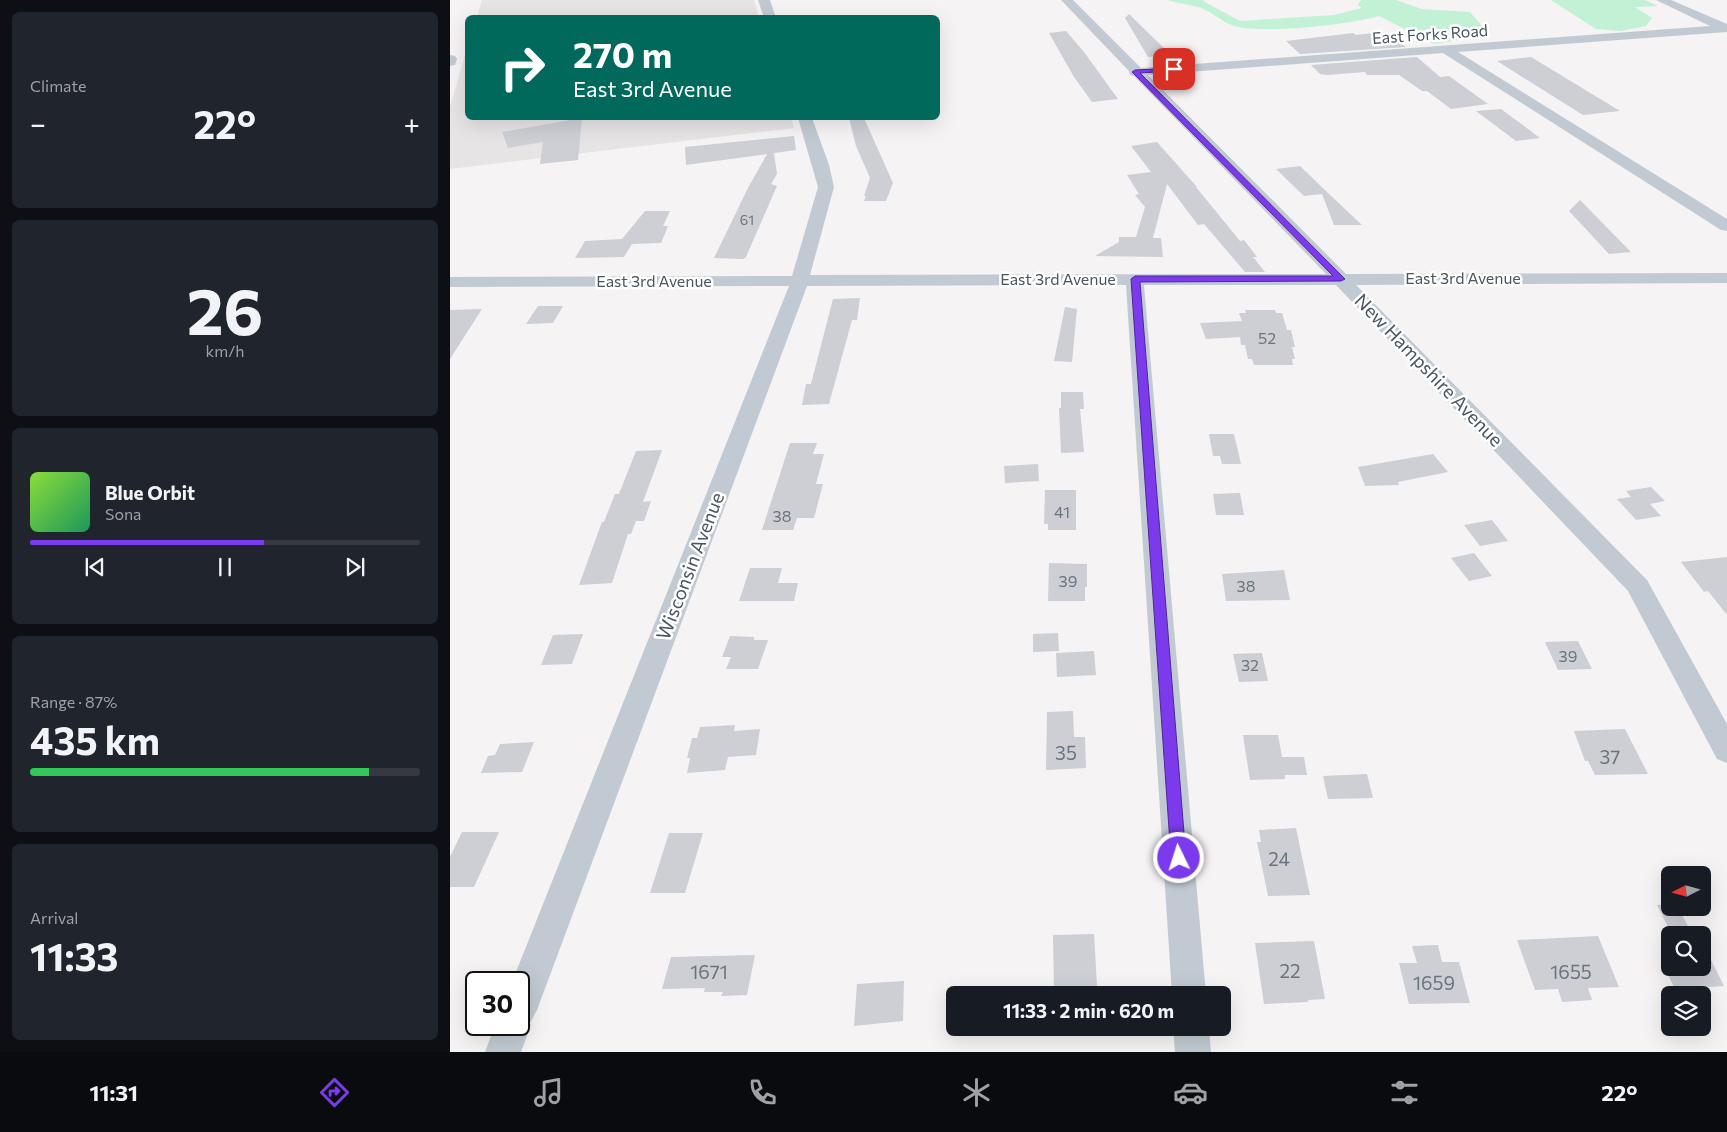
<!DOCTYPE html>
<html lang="en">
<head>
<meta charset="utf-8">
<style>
	body { margin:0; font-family:Commissioner,sans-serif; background:#20242c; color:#f1f3f6; height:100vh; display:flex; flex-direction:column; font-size:19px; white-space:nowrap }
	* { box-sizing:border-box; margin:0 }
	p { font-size:16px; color:#9ea1a6 }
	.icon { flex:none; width:28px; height:28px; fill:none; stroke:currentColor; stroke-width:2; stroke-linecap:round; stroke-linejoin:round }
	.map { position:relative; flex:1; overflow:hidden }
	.panel { display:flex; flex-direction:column; gap:12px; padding:12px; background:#0d0f14; width:450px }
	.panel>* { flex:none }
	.hud { position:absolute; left:15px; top:15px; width:475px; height:105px; border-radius:8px; box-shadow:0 5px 20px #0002; background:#00695c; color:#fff; overflow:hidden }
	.needle { width:32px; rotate:264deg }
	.buttons { position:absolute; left:1211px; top:866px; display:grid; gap:10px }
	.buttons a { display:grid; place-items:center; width:50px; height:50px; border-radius:8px; background:#171b24; box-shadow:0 5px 20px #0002; font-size:25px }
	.speed { position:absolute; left:15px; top:971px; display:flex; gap:10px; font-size:25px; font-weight:700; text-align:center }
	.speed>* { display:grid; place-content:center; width:65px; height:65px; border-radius:50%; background:#171b24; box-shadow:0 5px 20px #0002; line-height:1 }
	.speed .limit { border:2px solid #111; border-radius:8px; background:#fff; color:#111 }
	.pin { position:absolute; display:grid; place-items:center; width:42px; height:42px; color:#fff; margin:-21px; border-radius:10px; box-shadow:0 2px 8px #0006 }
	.me { position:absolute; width:55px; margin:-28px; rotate:356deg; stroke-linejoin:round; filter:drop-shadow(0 0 4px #0008) }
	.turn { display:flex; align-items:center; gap:18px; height:105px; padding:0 25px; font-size:22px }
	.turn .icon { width:65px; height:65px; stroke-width:2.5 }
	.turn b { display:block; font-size:35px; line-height:42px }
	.big { font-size:38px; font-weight:700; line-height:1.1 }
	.panel .card { flex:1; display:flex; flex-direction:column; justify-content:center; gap:8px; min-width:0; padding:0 18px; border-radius:8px; background:#20242c }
	.panel .dial { align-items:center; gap:0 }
	.dial b { font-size:65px; line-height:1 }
	.song { display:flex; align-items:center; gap:15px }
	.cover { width:60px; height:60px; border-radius:8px; background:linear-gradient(135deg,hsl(90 70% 55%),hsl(150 70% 35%)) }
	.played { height:5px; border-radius:2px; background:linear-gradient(90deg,#7c3aed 60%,#363941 60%) }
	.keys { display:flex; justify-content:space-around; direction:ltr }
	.heat { display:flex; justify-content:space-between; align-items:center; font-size:28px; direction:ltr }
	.charge { height:8px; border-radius:4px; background:linear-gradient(90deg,#34c759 87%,#363941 0) }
	.trip { position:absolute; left:496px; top:986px; width:285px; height:50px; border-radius:8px; background:#171b24; box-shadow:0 5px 20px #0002; font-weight:700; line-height:50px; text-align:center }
	.menu { display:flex; height:80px; justify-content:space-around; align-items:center; background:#090b0e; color:#9ea1a6 }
	.menu .icon { width:35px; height:35px }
	.menu .current { color:#7c3aed }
	.menu b { font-size:22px; color:#f1f3f6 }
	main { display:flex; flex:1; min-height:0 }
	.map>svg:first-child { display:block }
</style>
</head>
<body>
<main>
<section class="panel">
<div class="card"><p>Climate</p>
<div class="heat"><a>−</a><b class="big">22°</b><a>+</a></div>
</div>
<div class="card dial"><b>26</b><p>km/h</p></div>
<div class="card">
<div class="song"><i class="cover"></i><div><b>Blue Orbit</b><p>Sona</p></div></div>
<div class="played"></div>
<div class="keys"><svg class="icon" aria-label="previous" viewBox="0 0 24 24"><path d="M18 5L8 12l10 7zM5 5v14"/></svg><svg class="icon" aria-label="pause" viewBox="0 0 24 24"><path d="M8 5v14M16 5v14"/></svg><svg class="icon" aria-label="next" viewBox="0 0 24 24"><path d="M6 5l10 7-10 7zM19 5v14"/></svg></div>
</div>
<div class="card"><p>Range · 87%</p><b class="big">435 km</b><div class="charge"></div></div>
<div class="card"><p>Arrival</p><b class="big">11:33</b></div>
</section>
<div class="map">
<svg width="1277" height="1052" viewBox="0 0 1277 1052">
	<rect width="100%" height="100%" fill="#f5f3f3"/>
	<path fill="#e6e4e5" d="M32 0H304L309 17H27Z
		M17 48 18 118H341L344 128 0 169V107Z"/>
	<path fill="#c3f1d5" d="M718 0H755L753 1 790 21 884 15 912 8 908 5 911 0H946L972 9 1020 12 1040 35 984 44 929 16C897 25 821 33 788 27 773 24 765 13 751 8 740 4 728 4 718 0Z
		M1101 0H1195L1208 6 1185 7 1202 18 1196 26 1171 31 1146 29Z"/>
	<path fill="#cdcfd5" d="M679 14 721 55 698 57 675 18Z
		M616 31 634 52 668 99 642 102 624 77 599 33Z
		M903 33 906 35 924 33 931 36 941 35 956 47 850 54 836 41Z
		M967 57 990 77 999 76 1038 104 1001 109 977 91H972L949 75H917L915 72 877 75 870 74 861 65Z
		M1081 57 1170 111 1133 115 1047 61Z
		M1051 109 1090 138 1066 141 1026 111Z
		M132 118 128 160 90 164 93 142 58 148 52 132Z
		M399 118H414L443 183 436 201H414L416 196H414L420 178 406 146Z
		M344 136 346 150 324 153 327 174 321 184 327 186 296 257 293 259 264 258 298 188 317 154 236 165 235 147Z
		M707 142 747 187H746L790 241 794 240 807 257H803L815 272H795L754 224 748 225 717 184 703 238H711L713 257 645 256 669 242V237H686L695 207 685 195 689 194 677 175 701 172 681 146Z
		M850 166 878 193 912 225H884L872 194 854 196 826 169Z
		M1130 200 1181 252 1159 254 1119 211Z
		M195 211H220L213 226H218L211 243 182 244 174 257 125 258 135 241 172 239Z
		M410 298 407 320H402L379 404 352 405 356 384H361L383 299Z
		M88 306H113L103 323 76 324Z
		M615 307 627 309 622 362 604 361Z
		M32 309 0 359V310Z
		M795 310H825L826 313H832L837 330H841L845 347H842L845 359H842L843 365H804L802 359H798L795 345H791L790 337 756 339 750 323 792 321 789 313H796Z
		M611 392H633L634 409H630L634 452 611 453 609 408H611Z
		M759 434H784L791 464H772L770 456H763Z
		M340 443H367L363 454H374L366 484H373L364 518H347L343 530H312Z
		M212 450 193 502 201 501 194 521H186L181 534H178L162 583 129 585 152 522H154L165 494H169L186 451Z
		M983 454 998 472 948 482 949 485 915 486 908 467Z
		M588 464 589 481 555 483 554 466Z
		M1201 487 1215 501 1200 504 1211 516 1186 520 1167 499 1181 497 1176 491Z
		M595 490H626V530H598V524H594Z
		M790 493 794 515H766L763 494Z
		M1042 520 1058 541 1030 546 1014 525Z
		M1024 553 1042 576 1019 581 1001 558Z
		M1277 557V615L1258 591 1254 592 1231 562Z
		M599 563 637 564V587H635V601H598Z
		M300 568H332L328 583H348L344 601H289Z
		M834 570 840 600 776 601 772 574Z
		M608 633 609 651 583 652V634Z
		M133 634 122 664 91 665 103 635Z
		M280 636 304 637V640H318L308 669H276L281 657H272Z
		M1128 641 1142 669 1108 670 1095 642Z
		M644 651 646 675 607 677 606 653Z
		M812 653 818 681 789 682 783 654Z
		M623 711 624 737H635L636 768 596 770 597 712Z
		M285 725 284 731 310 729 306 755 278 757 275 770 237 773 240 758H237L242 738H247L250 727Z
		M1175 729 1198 774 1145 775 1138 761H1135L1124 731Z
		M793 735H828L832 757H854L857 775H835V779L800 780Z
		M84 742 72 772 31 773 38 756 45 755 50 744Z
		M917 774 923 798 878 799 873 776Z
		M846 828 860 895 818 896 807 842H811L809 830Z
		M12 832H49L24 887H0V857Z
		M219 833H253L235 893H200Z
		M1220 904V908H1228L1243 935H1222L1207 905Z
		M644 934 647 986 604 988 603 935Z
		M1148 936 1169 987 1138 988 1142 1000 1112 1002 1108 989 1085 990 1067 940Z
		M864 941 875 999 858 1000V1002L814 1004 805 943Z
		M988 945 992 962H1009L1020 1003 959 1004 949 963H967L962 946Z
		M1252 953 1254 956H1259L1274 986 1225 989 1211 961H1220V968H1252Z
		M305 955 297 995 271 996 273 992H254L255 988 212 989 221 957Z
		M454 981 453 1021 404 1026 407 984Z"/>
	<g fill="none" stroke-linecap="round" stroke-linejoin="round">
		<path fill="#c1cad2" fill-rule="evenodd" d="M308 0H320L326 18H314Z
			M611 0H623L691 68 1260 26 1206 0H1221L1277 24V32L1008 52 1277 219V231L1271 230 993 53 698 75 896 274 1277 273V283L906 285 1197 580 1277 724V763L1267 759 1178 591 886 285H694L756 995H722L676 285 357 286 87 1010 80 1023 81 1025 71 1052H35L45 1025H69V982H62L339 286 0 287V277L342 276 368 187 348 118H362L379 165 384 187 360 275 876 274 684 76 680 75 679 71Z
			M0 55 5 56 7 59 5 65 0 66Z
			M723 1028H759L761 1052H725Z"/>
	</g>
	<path fill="#7c3aed" stroke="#51269a" d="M726 68 724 71 690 73 895 279 891 281 690 282 736 858 734 863 729 865 723 863 721 858 681 279 685 276H883L682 72 685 70Z"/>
	<g text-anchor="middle" stroke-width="5" stroke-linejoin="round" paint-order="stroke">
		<g font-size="14" fill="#6b747e">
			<text x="297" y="225">61</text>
		</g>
		<g font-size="16" fill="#4a5661" stroke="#fff">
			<text transform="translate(980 34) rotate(-4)" y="6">East Forks Road</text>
			<text x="1013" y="284">East 3rd Avenue</text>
			<text x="608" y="285">East 3rd Avenue</text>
			<text x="204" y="287">East 3rd Avenue</text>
		</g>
		<g font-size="16" fill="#6b747e">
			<text x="817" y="344">52</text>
			<text x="612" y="518">41</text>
			<text x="332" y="522">38</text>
			<text x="618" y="587">39</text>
			<text x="796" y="592">38</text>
			<text x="1118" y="662">39</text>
			<text x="800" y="671">32</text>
		</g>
		<g font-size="19" fill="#4a5661" stroke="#fff">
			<text transform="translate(979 370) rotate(46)" y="7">New Hampshire Avenue</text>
			<text transform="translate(240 566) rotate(-69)" y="7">Wisconsin Avenue</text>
		</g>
		<g font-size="19" fill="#6b747e">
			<text x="616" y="760">35</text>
			<text x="1160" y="764">37</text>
			<text x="829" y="866">24</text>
			<text x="840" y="978">22</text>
			<text x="259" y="979">1671</text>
			<text x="1121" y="979">1655</text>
			<text x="984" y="990">1659</text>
		</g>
	</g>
</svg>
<div class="buttons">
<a><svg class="needle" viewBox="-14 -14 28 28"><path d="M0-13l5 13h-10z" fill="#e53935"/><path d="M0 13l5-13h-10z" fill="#9ea1a6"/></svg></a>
<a><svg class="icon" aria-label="search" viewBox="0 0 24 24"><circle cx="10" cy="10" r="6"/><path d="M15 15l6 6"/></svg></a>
<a><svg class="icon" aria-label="layers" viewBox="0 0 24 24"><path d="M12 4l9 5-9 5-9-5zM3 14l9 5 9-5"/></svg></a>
</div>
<div class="speed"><div class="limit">30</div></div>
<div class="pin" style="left:724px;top:69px;background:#d93025"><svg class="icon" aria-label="arrive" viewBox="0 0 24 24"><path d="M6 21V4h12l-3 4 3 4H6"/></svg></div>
<svg class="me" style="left:729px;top:858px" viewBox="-20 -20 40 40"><circle r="17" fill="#7c3aed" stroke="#fff" stroke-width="3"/><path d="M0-11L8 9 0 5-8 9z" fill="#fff"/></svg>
<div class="trip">11:33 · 2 min · 620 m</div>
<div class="hud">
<div class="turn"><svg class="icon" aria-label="right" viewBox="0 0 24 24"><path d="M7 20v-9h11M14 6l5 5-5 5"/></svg><div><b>270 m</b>East 3rd Avenue</div></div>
</div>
</div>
</main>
<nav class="menu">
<b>11:31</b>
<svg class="icon current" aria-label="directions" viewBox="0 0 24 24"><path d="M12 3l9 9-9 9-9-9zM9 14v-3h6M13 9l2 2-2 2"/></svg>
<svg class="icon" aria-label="music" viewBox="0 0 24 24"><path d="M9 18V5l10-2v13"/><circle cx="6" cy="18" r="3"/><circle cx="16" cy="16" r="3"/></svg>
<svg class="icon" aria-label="phone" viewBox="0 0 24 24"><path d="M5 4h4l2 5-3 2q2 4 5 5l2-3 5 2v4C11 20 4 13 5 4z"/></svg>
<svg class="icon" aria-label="climate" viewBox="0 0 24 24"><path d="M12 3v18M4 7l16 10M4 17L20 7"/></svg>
<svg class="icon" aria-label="car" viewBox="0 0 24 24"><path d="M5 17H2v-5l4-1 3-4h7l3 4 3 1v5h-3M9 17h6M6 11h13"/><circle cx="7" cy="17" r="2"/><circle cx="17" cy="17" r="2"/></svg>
<svg class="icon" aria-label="filters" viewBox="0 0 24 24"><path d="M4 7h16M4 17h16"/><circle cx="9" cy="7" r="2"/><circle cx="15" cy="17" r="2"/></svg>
<b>22°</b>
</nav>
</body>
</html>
